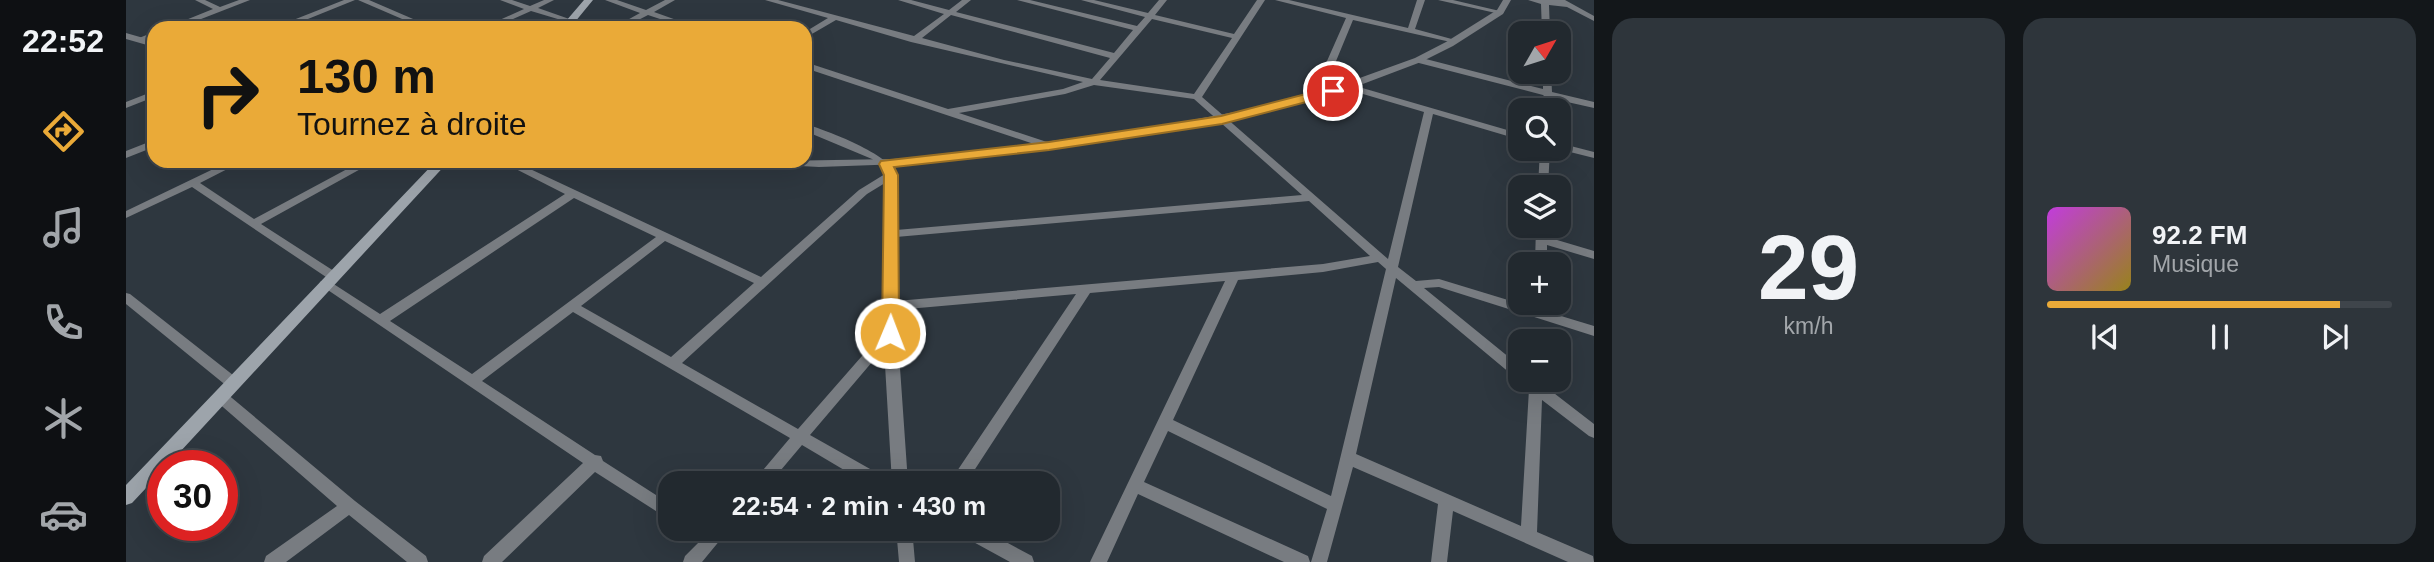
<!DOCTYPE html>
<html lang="fr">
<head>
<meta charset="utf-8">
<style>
	body { margin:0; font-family:Helvetica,sans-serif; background:#2e353b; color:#f1f3f6; height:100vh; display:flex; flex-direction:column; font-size:26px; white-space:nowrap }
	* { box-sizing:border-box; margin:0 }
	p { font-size:23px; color:#a2a6aa }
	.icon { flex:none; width:38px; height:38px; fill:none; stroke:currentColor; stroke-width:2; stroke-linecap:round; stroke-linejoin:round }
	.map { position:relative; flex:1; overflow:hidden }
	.sheet { display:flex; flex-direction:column; gap:18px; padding:18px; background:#13171a; width:840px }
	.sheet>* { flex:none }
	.guide { position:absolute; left:21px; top:21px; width:665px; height:147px; border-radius:21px; box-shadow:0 7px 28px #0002,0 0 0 2px #3f454b; background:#eaaa38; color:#111; overflow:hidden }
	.needle { width:46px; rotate:51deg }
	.buttons { position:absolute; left:1382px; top:21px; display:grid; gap:14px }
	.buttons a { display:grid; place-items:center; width:63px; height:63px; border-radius:14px; background:#22292f; box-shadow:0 7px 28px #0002,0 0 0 2px #3f454b; font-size:35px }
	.speed { position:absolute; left:21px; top:450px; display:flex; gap:14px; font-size:35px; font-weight:700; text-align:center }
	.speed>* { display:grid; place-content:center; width:91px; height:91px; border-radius:50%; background:#22292f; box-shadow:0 7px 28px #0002,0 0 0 2px #3f454b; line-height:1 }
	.speed .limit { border:10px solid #d22; background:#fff; color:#111 }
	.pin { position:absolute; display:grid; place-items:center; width:60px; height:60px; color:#fff; margin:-30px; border:4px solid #fff; border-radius:50%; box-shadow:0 2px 7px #0007 }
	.me { position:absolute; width:77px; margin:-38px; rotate:1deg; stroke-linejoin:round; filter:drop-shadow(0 0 5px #0008) }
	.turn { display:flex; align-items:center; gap:24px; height:147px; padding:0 35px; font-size:32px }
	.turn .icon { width:91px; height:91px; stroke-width:2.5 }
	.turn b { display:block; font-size:49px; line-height:60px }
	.sheet .widget { flex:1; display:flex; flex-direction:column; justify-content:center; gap:10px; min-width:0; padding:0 24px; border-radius:21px; background:#2e353b }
	.sheet .dial { align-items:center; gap:0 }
	.dial b { font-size:91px; line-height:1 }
	.song { display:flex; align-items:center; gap:21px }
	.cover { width:84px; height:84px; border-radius:10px; background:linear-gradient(135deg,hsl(290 70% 55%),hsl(50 70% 35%)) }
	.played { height:7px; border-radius:4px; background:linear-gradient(90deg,#eaaa38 85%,#3f454b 85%) }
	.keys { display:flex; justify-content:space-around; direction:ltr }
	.sheet .tiles { flex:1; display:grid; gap:18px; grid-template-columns:repeat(2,1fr) }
	.trip { position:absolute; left:532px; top:471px; width:402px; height:70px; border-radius:21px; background:#22292f; box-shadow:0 7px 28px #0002,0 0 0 2px #3f454b; font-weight:700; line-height:70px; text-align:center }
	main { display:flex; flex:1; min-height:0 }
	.dock { display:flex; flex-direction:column; width:126px; justify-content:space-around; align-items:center; background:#0e1013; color:#a2a6aa }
	.dock .icon { width:49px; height:49px }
	.dock .current { color:#eaaa38 }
	.dock b { font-size:32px; color:#f1f3f6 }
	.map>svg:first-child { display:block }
</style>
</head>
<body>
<main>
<nav class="dock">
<b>22:52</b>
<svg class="icon current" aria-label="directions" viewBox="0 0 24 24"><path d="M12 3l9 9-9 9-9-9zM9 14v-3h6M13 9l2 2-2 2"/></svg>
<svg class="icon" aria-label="music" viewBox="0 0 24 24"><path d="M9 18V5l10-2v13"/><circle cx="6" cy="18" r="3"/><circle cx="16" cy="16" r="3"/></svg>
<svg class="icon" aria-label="phone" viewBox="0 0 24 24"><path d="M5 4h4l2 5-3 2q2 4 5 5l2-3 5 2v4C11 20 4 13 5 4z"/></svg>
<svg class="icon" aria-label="climate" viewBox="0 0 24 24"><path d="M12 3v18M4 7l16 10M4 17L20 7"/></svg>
<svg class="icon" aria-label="car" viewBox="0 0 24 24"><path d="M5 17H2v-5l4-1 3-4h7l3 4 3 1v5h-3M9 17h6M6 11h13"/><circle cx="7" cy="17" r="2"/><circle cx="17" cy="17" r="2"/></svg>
</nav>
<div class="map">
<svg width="1468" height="562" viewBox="0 0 1468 562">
	<rect width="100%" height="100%" fill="#2e373f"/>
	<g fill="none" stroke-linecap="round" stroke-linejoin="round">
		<path fill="#787c81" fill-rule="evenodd" d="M69 0H79L94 7 113 0H124L52 28H40L87 9Z
			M218 0H229L177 21 190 28H179L170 24 158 28H147Z
			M232 0H243L308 28H297Z
			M374 0H386L404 6 418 0H428L412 8 449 21 445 23 405 11 367 28H356L398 9Z
			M479 0H491L520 10 539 0H549L528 12 573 28H561L522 15 497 28H487L514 13Z
			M639 0H652L788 36 818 14 772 0H785L823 10 836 0H845L830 12 988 53 1007 30 891 0H904L1011 26 1019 17 955 0H968L1022 13 1033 0H1041L1029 15 1108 34 1131 0H1139L1076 97 1262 259 1298 112 1220 89V85H1226L1395 134V140L1307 114 1272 267 1290 281 1313 279 1468 326V336L1313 287 1298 288 1395 367V380H1411L1468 424V438L1463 436 1416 400 1411 532 1467 556 1468 562H1442L1327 511 1321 562H1305L1312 504 1227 467 1201 562H1185L1201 509 1042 431 1018 482 1182 556 1184 562H1158L1012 494 981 562H964L1099 281 964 293 840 483H823L950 294 770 310 782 483H766L758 348 684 435 760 478 762 483H740L676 445 644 483H626L664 438 447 312 356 381 469 455 475 456 477 461 544 504V520L469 472 376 562H356L358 556 457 463 193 284 195 281H203L254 314 439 194 374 161H387L635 277 733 190 759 174V170L746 159 679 131V124C700 130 766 155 770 175V230L1176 195 1068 99 968 85 939 94 833 113 927 144 928 146 923 149 679 68V62L822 109 937 89 957 82 785 42 710 20 679 38V32L702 18ZM825 15 984 58 966 79 878 60 796 38ZM1026 19 1106 38 1068 94 974 80ZM759 183 757 332 672 429 556 363 741 194ZM448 198 530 237 346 374 264 321ZM1183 201 1244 256 1197 264 770 301V237ZM539 241 628 283 545 357 455 306ZM1252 262 1260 269 1205 496 1047 420 1112 280 1197 272ZM1270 278 1403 389 1395 526 1230 454Z
			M1149 0H1163L1282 28 1291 0H1299L1289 29 1333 41 1329 43 1227 20 1196 95 1191 98 1186 95 1220 18Z
			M1312 0H1327L1378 12 1374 14Z
			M1402 0H1439L1468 16V21L1441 7 1423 5 1424 33H1416L1415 4Z
			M28 32V37L12 42 8 40Z
			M1292 57 1417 89V72H1425L1426 92 1468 102V108L1419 97 1417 95 1289 62 1288 60Z
			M28 91V97L0 108V102Z
			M28 140V147L0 158V151Z
			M1433 143 1468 152V158L1432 149Z
			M1414 149H1424L1422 187H1412Z
			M104 161H117L74 183 128 219 236 161H249L135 224 211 273 213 276 211 279H203L66 187 0 218V211Z
			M1410 226H1422L1421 237 1468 251V259L1421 245V264H1409Z
			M0 293 4 294 112 379 114 383 112 387 107 388 102 387 0 304Z
			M95 391 100 393 229 501 300 556 302 562H281L223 515 160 562H138L140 556 211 506 90 401 88 397 90 393Z
			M559 528H581L583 530 585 528H604L576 562H557L559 556 573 542 561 533Z
			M770 528H786L789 562H773Z
			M829 528H854L906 556 908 562H884L831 533Z"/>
		<path fill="#787c81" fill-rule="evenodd" d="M1377 0H1385L1377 14 1327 46 1295 62 1213 93 1125 115 995 138 804 163 693 167 656 165 650 161 767 159 841 153 1039 125 1125 109 1206 88 1289 58 1320 42 1371 10Z
			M0 33 28 41V47L0 39Z"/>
		<path fill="#9da4ab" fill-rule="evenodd" d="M458 0H467L444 28H434Z
			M310 161H323L41 466H37V470L6 503 0 505V485Z"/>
	</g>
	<path fill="#eaaa38" stroke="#986e24" stroke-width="2" d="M1207 87 1211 88V94L1096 124 923 150 768 167 772 175 773 333 764 339 756 333 758 175 753 164 755 161 923 142 1095 116Z"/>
</svg>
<div class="buttons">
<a><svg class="needle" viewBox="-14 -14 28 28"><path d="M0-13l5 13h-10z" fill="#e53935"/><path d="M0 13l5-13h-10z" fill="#a2a6aa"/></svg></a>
<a><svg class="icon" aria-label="search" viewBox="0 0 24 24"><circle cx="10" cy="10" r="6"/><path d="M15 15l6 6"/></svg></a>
<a><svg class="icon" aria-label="layers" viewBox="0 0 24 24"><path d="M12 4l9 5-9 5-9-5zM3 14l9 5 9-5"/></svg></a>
<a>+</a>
<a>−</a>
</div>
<div class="speed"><div class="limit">30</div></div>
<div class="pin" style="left:1207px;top:91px;background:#d93025"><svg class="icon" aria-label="arrive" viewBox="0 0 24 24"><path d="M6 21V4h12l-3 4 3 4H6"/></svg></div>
<svg class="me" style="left:764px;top:333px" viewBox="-20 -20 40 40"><circle r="17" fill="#eaaa38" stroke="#fff" stroke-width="3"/><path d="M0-11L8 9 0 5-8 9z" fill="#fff"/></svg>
<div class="trip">22:54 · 2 min · 430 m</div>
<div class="guide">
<div class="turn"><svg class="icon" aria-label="right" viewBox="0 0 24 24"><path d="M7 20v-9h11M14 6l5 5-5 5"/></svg><div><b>130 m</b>Tournez à droite</div></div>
</div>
</div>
<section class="sheet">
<div class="tiles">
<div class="widget dial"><b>29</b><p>km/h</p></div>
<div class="widget">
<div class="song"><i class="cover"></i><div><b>92.2 FM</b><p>Musique</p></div></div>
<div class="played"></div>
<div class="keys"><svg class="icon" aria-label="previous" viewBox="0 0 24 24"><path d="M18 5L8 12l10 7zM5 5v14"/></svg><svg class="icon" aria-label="pause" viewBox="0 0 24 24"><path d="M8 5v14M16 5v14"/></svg><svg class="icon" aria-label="next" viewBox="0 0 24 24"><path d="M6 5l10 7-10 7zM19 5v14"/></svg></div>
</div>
</div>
</section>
</main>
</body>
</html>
